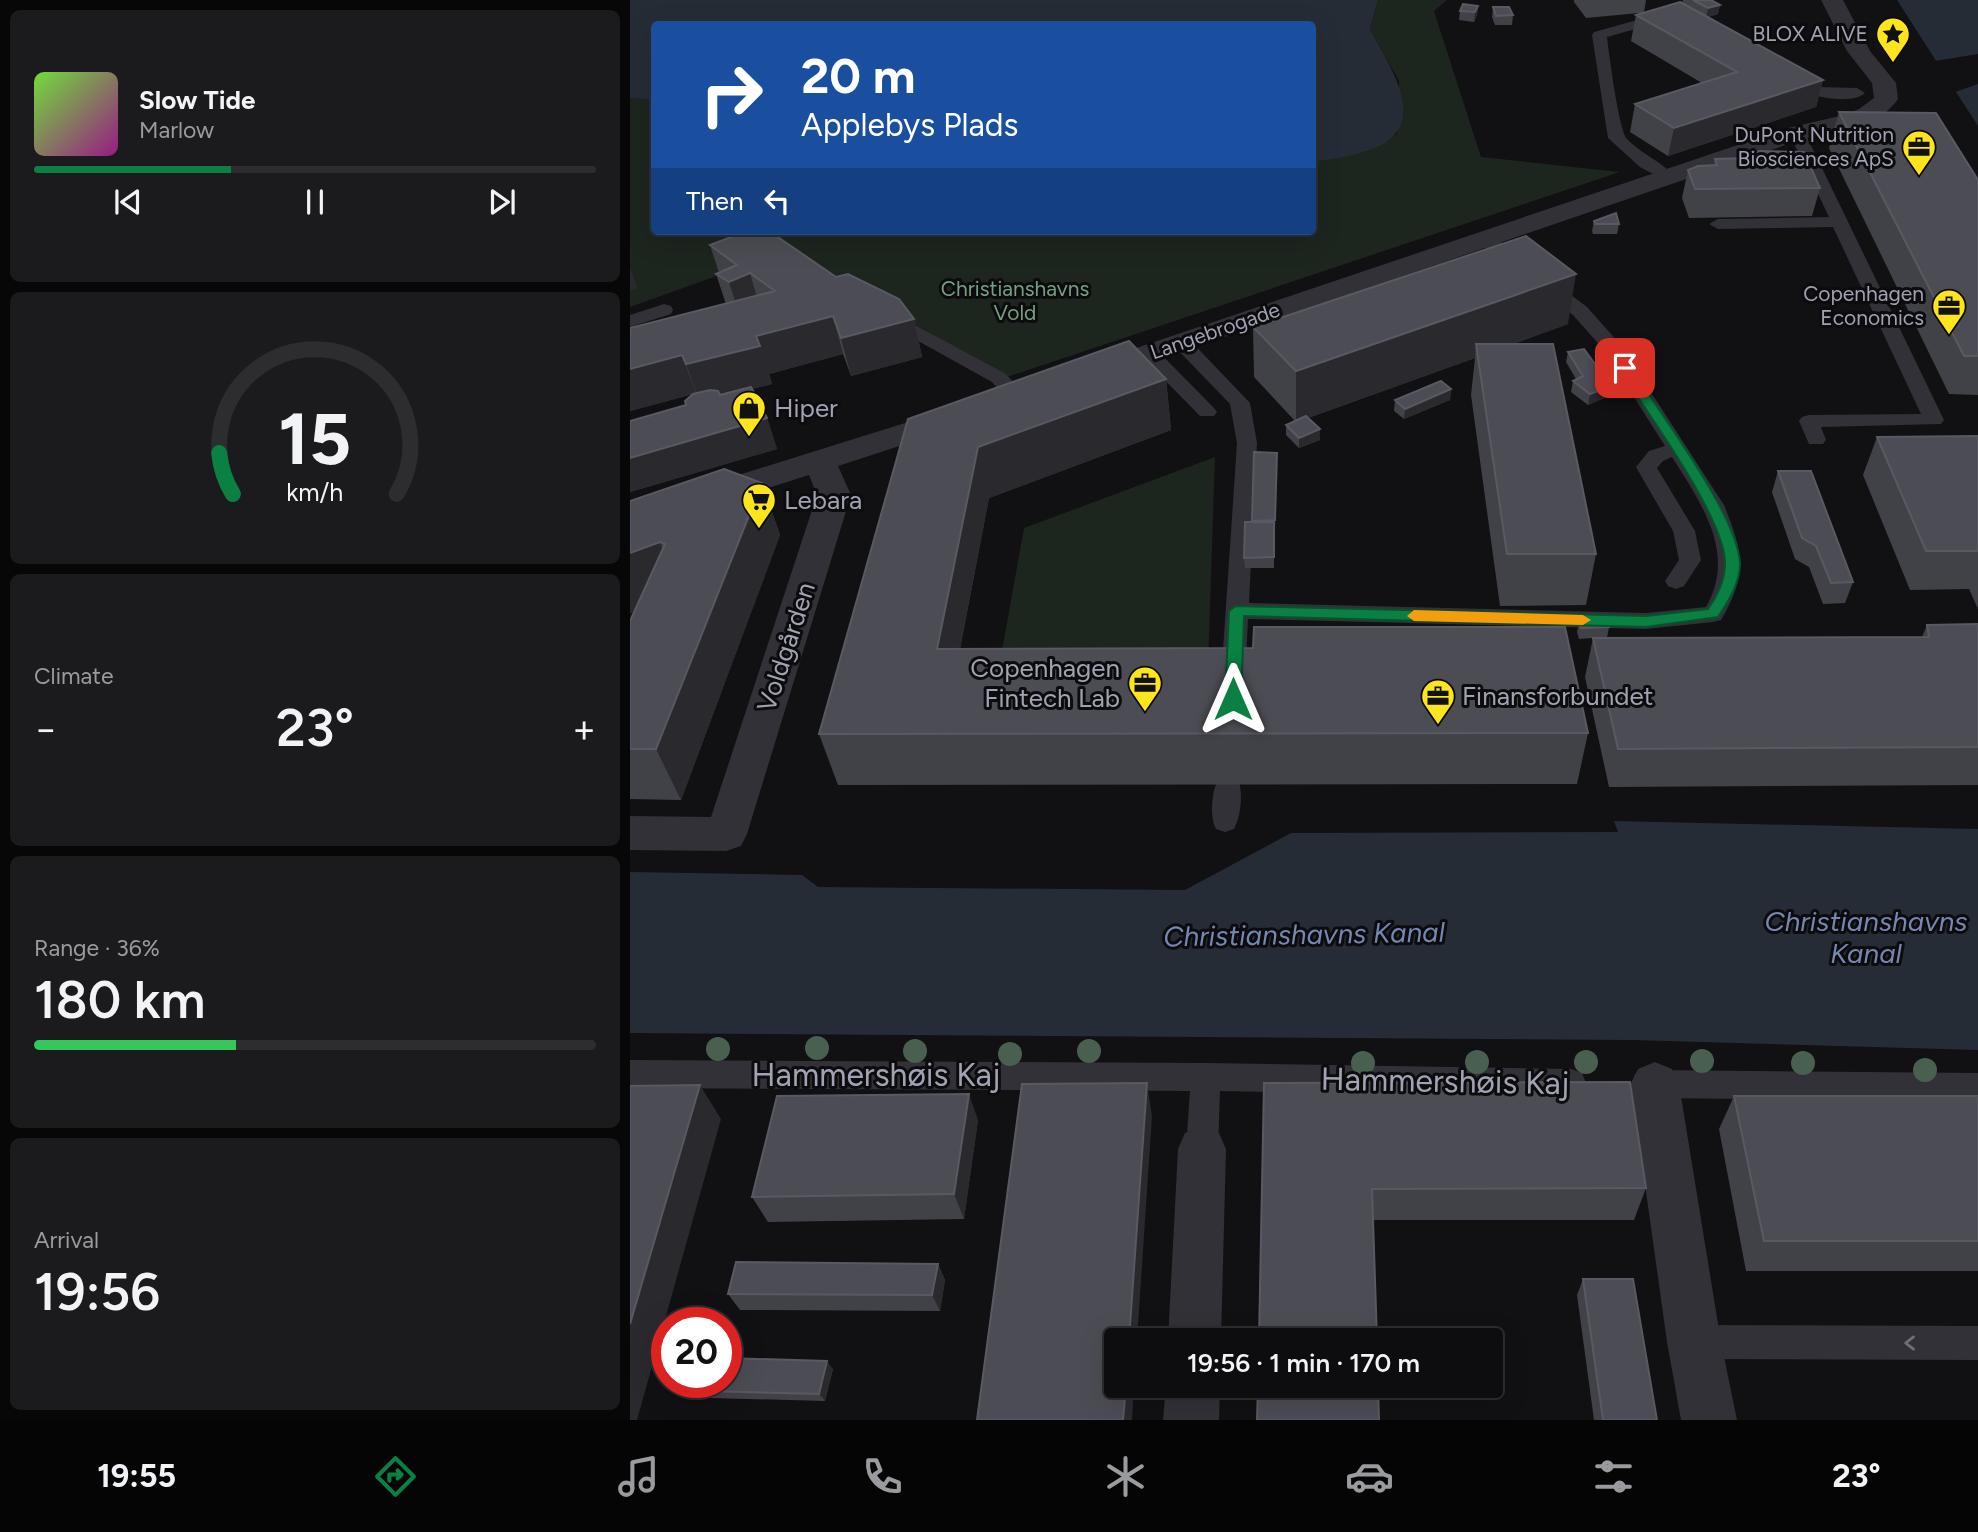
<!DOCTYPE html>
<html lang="en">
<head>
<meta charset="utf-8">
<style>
	body { margin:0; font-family:Figtree,sans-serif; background:#1b1a1c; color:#f1f3f6; height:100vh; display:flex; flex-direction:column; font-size:26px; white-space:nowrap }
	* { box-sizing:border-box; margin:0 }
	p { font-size:23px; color:#9a9b9e }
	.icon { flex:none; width:38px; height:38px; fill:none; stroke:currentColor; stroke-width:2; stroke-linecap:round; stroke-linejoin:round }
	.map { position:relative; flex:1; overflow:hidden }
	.drawer { display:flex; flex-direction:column; gap:10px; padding:10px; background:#070708; width:630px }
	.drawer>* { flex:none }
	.hud { position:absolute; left:21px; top:21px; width:665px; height:214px; border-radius:7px; box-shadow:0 7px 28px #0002,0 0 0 2px #2d2c2e; background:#1a4fa0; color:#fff; overflow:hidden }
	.speed { position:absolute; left:21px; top:1307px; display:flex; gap:14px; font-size:35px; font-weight:700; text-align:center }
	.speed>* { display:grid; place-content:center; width:91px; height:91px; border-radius:50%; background:#0d0c0e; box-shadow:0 7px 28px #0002,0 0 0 2px #2d2c2e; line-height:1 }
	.speed .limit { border:10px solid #d22; background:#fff; color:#111 }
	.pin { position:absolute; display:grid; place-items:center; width:60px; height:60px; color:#fff; margin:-30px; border-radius:14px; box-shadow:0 4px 10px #0006 }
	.me { position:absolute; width:77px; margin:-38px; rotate:0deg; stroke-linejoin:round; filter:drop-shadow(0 0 5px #0008) }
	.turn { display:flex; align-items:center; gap:24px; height:147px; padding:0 35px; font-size:32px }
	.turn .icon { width:91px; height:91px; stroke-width:2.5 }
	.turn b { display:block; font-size:49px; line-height:60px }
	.then { display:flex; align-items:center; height:66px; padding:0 35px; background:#0003; gap:14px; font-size:26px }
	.big { font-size:52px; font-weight:600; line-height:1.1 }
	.drawer .widget { flex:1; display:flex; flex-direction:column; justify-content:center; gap:10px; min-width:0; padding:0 24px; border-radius:10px; background:#1b1a1c }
	.drawer .dial { align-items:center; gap:0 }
	.dial svg { height:182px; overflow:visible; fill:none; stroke:#2d2c2e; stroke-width:7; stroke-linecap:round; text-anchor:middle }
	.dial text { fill:#f1f3f6; stroke:none }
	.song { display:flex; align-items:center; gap:21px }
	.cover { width:84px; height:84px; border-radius:10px; background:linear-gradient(135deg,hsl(100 70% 55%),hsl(310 70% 35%)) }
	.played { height:7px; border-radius:4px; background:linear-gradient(90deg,#0b8043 35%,#2d2c2e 35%) }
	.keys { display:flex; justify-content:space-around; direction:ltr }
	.heat { display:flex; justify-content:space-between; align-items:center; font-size:38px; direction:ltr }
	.charge { height:10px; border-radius:5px; background:linear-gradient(90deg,#34c759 36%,#2d2c2e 0) }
	.trip { position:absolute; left:474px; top:1328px; width:399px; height:70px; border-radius:7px; background:#0d0c0e; box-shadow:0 7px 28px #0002,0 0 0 2px #2d2c2e; font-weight:600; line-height:70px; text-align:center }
	.tabs { display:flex; height:112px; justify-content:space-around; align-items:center; background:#050506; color:#9a9b9e }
	.tabs .icon { width:49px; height:49px }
	.tabs .selected { color:#0b8043 }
	.tabs b { font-size:32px; color:#f1f3f6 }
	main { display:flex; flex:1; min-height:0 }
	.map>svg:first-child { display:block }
</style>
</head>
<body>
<main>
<section class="drawer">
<div class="widget">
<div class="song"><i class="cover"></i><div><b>Slow Tide</b><p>Marlow</p></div></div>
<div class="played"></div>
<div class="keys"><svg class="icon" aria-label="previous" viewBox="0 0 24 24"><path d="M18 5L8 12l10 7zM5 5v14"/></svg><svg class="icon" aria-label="pause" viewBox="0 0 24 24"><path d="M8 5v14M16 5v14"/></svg><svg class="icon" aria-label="next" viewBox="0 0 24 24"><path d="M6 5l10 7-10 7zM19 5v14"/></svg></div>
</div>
<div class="widget dial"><svg viewBox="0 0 100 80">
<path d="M14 69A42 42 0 1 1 86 69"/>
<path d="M14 69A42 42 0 0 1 8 51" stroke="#0b8043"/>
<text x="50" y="56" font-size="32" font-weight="700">15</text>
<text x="50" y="72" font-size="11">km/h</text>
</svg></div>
<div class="widget"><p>Climate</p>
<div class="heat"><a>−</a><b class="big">23°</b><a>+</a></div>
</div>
<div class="widget"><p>Range · 36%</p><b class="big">180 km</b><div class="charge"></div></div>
<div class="widget"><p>Arrival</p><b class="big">19:56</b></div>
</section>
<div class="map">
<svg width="1348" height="1420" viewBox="0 0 1348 1420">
	<rect width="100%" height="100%" fill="#111012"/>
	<path fill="#1d251f" d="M748 0H817L804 11 851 157 990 172 377 377 156 251 0 307V98L24 100V231H682L683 162 738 151 767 134 769 81 740 29Z
		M585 457 578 666 369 667 394 528Z"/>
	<path fill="#262c36" d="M0 0H748L740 29C762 70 804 130 737 151 719 157 700 159 683 162L682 24H24V100L0 98Z
		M1267 0H1348V126Z
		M984 821 1348 829V1050L1002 1040 0 1033V872L172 875 188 887 555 890 661 833 988 832Z"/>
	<path fill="#111012" d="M1348 54V84L1325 92 1305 61Z"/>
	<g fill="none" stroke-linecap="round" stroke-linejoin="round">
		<path fill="#323137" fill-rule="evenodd" d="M1036 12 1041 13V19L977 37C979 54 989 131 997 139 1010 153 1034 163 1044 176L1036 181 1010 167 978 138 962 35 964 32Z
			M1160 77 1185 87 1227 88 1235 93C1219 107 1172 94 1155 85L1152 82 1155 79Z
			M1167 128 1175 133 1314 420 1311 424 1191 427 1196 440 1193 444H1179L1169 421 1172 417 1179 415 1291 414 1203 227 1088 229 1079 224 1088 219 1199 217 1159 133Z
			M855 234 861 235 957 307 989 343 1094 505C1113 551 1118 575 1091 620L1083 622 1016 629 618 619 615 680 612 686 603 689 594 686 591 680 607 443 600 404 544 346 541 342 544 338H558L620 403 627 443 619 603 1016 613 1076 607C1107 553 1071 503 1042 457L1033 461 1027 468 1065 531 1071 560 1054 586 1046 589 1038 586 1035 581 1049 560 1043 531 1006 467 1019 451 1035 446 974 350 943 315 849 243 846 239 849 235Z
			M34 304 41 306 43 310 41 314 0 327V315Z
			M259 311 376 374 396 397 393 401H379L362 382 252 321 250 317Z
			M519 347 526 349 584 408 587 412 584 416H570L512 357 509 353 512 349Z
			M598 774 607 777C614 790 611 816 604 829L595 832 586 829C579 816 582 790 589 777Z
			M0 1060 576 1063 941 1069 952 1073 956 1083 952 1093 941 1097 590 1091 588 1149 583 1159 572 1164 561 1159 556 1149 560 1091 0 1088Z
			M1016 1070 1348 1073V1101L1016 1098 1005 1094 1001 1084 1005 1074Z
			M1064 1325 1348 1326V1360L1064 1359 1052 1354 1047 1342 1052 1330Z"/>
		<path fill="#323137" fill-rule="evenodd" d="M1191 0H1213L1240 51 1266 83 1268 99C1247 129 1207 132 1173 139L475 378 464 381 453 378 449 372 453 366 1158 128 1214 115 1229 109 1244 98 1242 83 1217 51Z
			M323 408 334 411 339 418 334 425 208 466 221 495 117 834 111 846 96 851 0 850V816L81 817 187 495 179 475 0 532V509Z
			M1025 1062 1042 1069 1049 1084 1091 1342 1107 1420H1051L1037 1342 1001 1084 1008 1069Z
			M572 1126 589 1133 596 1149 591 1340H538L548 1149 555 1133Z
			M536 1386H590L589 1420H533Z"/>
	</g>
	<g fill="#495f50">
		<circle cx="187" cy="1048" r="12"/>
		<circle cx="88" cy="1049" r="12"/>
		<circle cx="285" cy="1051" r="12"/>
		<circle cx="459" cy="1051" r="12"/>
		<circle cx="380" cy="1054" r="12"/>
		<circle cx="1072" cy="1061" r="12"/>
		<circle cx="847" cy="1062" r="12"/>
		<circle cx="956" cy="1062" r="12"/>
		<circle cx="733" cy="1063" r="12"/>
		<circle cx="1173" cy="1063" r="12"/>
		<circle cx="1295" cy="1070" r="12"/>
	</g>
	<path fill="#414148" d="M944 0H1016L1014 12 1052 3 1053 0H1081L1090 5 1088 14 1078 17 1193 80 1186 107 1038 156 1000 132 1005 104 1072 83 1001 41 1006 15 1009 13 956 18 944 2Z
		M848 6 847 15 844 22 829 20 830 11Z
		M863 7 883 15 882 25H865L862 17Z
		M1209 112 1348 180V395L1319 394 1199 148Z
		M1118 155 1190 188 1182 216 1059 218 1052 198 1058 170 1084 165 1085 159 1117 158Z
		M964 221 989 224 987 234H963L962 231Z
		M80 245 206 277 284 319 292 357 221 376 213 354 139 374 142 384 122 389 137 418 147 449 0 492V421L56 405 63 394 0 411V328L96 304 86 274 89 273Z
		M938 324 883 344 966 554 956 605 870 606 841 395 845 358 678 418 690 440 669 448 656 435V425L665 421 624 377 623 327Z
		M938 352 979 396 958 405 941 392 943 381 946 379 936 362Z
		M536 379 541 430 359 498 330 649 958 733 947 784 208 785 189 734 278 419Z
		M821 389 820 400 774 419 764 411 765 400Z
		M1348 436V609L1339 589 1280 590 1233 475 1247 437Z
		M624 452 647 453 645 531H644V568H615L614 558 622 522Z
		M1148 471 1223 582 1215 603 1193 604 1179 567 1165 559 1142 492Z
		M132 483 150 535 51 800 0 799V621L5 611 0 613V501Z
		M949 622 979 627 977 638 1292 637 1297 625 1348 624V785L979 787 955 677 963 638 949 639 947 632Z
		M634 1083 1016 1188 1004 1220H743Z
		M1104 1096H1348V1271H1116L1089 1129Z
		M348 1120 334 1219 138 1222 122 1197Z
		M308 1264 315 1280 310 1311 110 1310 98 1294Z
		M953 1279 1027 1420H964L947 1295Z
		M203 1369 195 1401 80 1398 73 1391Z"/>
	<path fill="#2a292e" d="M1090 5 1088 14 1076 18 1078 8Z
		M848 6 847 15 844 22 845 12Z
		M1193 80 1186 107 1038 156 1044 128Z
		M0 268 8 288 0 291Z
		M120 273 131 311 111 320 99 282Z
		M946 274 938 324 848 357 846 344 845 358 666 422V371Z
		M203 316 213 354 139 374 142 384 70 403 56 364 126 336Z
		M284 319 292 357 221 376 211 338Z
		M52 355 66 393 0 411V369Z
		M536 379 541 430 359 498 320 700 307 649 348 447Z
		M981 386 979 396 958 405 960 394Z
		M821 389 820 400 774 419 775 409Z
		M137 418 147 449 0 492V458Z
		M690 429V440L669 448V438Z
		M132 483 150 535 51 800 26 749Z
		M30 542 52 594 0 613V553Z
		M517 1083 522 1116 507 1340H499Z
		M70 1085 91 1119 7 1420H0V1324Z
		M339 1094 348 1120 334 1219 324 1194Z
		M308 1264 315 1280 310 1311 302 1295Z
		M197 1361 203 1369 195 1401 189 1394Z
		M496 1386H504L502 1420H493Z"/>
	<path fill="#4c4c54" stroke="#595963" stroke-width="2" d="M1063 0H1081L1090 5 1078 8Z
		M1050 2 1193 80 1044 128 1005 104 1107 72 1006 15Z
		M833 4 848 6 845 12 830 11Z
		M863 7H879L883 15 866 16Z
		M1209 112 1306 113 1348 180V356H1334Z
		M1129 151 1174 152 1190 188 1065 189 1058 170 1068 166 1087 165 1085 159 1120 158 1118 155H1125Z
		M986 213 989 224H965L964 221Z
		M117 231H139L206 277 218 274 269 299 284 319 211 338 203 316 126 336 130 346 56 364 52 355 0 369V328L145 291 120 273 99 282 86 274 107 265 80 245Z
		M896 236 946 274 666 371 623 327Z
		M499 341 536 379 348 447 307 649 623 648 624 627H935L958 733 189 734 278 419Z
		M846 344H923L966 554H877Z
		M954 349 981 386 960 394 943 381 953 376 938 352Z
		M811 381 821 389 775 409 765 400Z
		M121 387 137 418 0 458V421L56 405 55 401 63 394 80 390 88 391 90 395Z
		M676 416 690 429 669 438 656 425Z
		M1348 436V551H1296L1247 437Z
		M624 452 647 453 645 520 622 521Z
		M94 469 132 483 26 749H0V621L35 544 30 542 0 553V501Z
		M1148 471H1181L1223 582 1201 583 1186 546 1172 538Z
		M615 522H644V557L614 558Z
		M977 621 979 627 951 628 949 622Z
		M1348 624V747L988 749 963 638 1299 637 1297 625Z
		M1000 1082 1016 1188 742 1189 747 1340H629L634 1083Z
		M517 1083 499 1340H486V1386H496L493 1420H347L392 1084Z
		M70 1085 0 1324V1086Z
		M339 1094 324 1194 122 1197 147 1096Z
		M1104 1096H1348V1241H1134Z
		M106 1262 308 1264 302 1295 98 1294Z
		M953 1279H1003L1027 1420H973Z
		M96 1358 197 1361 189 1394 73 1391 75 1382H96Z
		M628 1386H748L749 1420H627Z"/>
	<defs><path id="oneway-chevron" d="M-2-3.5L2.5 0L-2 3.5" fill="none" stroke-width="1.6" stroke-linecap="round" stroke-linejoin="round" transform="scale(1.75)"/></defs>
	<use stroke="#6f6f7c" href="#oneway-chevron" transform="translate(1280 1343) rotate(-180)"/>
	<path fill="#0b8043" stroke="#07532c" stroke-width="2" d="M995 364 1001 368C1029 412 1108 515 1110 564 1110 583 1098 602 1088 617L1016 627 614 616 611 699 603 705 598 703 595 699 599 611 606 606 1016 616 1078 609C1087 597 1095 580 1095 564 1096 519 1015 409 988 368Z"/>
	<path fill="#f59e0b" d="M784 610 953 615 961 620 953 625 784 621 777 616Z"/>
	<defs>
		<g id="sight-pin" transform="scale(1.75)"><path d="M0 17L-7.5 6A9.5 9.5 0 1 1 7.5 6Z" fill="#fde51d" stroke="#0c0b0d"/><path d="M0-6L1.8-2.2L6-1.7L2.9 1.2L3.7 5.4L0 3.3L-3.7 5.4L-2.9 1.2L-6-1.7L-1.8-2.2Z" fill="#111"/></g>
		<g id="office-pin" transform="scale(1.75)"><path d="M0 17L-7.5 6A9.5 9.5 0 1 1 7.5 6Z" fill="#fde51d" stroke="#0c0b0d"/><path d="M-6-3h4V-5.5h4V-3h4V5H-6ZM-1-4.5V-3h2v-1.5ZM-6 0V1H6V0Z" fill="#111"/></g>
		<g id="shop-pin" transform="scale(1.75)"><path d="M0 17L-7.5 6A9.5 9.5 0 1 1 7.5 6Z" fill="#fde51d" stroke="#0c0b0d"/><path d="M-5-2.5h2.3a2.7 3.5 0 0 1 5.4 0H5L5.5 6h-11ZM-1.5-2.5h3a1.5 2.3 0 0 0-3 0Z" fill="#111"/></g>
		<g id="supermarket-pin" transform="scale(1.75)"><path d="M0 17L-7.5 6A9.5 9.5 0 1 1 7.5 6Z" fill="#fde51d" stroke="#0c0b0d"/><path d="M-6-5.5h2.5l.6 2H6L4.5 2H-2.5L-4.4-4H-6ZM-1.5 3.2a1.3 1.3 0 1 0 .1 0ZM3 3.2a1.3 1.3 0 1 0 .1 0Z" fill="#111"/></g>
	</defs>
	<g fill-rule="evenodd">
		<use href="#sight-pin" x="1263" y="34"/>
		<use href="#office-pin" x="1289" y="147"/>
		<use href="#office-pin" x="1319" y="306"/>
		<use href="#shop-pin" x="119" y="408"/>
		<use href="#supermarket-pin" x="129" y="500"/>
		<use href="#office-pin" x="515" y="683"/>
		<use href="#office-pin" x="808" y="696"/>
	</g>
	<g text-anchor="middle" stroke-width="6" stroke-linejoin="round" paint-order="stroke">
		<g font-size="21" fill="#a1a2b4" stroke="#0c0b0d" text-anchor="end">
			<text x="1238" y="41">BLOX ALIVE</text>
			<text x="1264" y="142">DuPont Nutrition<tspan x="1264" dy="24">Biosciences ApS</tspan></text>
			<text x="1294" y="301">Copenhagen<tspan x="1294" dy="24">Economics</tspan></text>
		</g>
		<g font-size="21" fill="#76a082" stroke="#0c0b0d">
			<text x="385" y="296">Christianshavns<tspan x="385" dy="24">Vold</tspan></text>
		</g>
		<g font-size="21" fill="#a1a2b4" stroke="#0c0b0d">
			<text transform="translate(585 331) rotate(-19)" y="7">Langebrogade</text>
		</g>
		<g font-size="26" fill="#a1a2b4" stroke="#0c0b0d" text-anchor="start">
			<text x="144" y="417">Hiper</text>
			<text x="154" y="509">Lebara</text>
			<text x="490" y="677" text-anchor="end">Copenhagen<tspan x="490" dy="30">Fintech Lab</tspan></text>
			<text x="832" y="705">Finansforbundet</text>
		</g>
		<g font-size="26" fill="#a1a2b4" stroke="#0c0b0d">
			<text transform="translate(156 647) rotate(-72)" y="9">Voldgården</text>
		</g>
		<g font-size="28" font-style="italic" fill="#7587b2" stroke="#0c0b0d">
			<text x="1236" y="931">Christianshavns<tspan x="1236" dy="32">Kanal</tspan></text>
			<text transform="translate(674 934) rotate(-1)" y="10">Christianshavns Kanal</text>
		</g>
		<g font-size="32" fill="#a1a2b4" stroke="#0c0b0d">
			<text x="246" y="1086">Hammershøis Kaj</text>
			<text transform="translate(815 1081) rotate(1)" y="11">Hammershøis Kaj</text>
		</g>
	</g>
</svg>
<div class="speed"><div class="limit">20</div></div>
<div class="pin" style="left:995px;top:368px;background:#d93025"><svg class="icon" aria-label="arrive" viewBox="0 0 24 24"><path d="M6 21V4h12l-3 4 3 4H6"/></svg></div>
<svg class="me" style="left:603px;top:699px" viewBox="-20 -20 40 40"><path d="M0-17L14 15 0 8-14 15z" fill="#0b8043" stroke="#fff" stroke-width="4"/></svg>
<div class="trip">19:56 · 1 min · 170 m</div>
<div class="hud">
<div class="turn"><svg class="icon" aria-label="right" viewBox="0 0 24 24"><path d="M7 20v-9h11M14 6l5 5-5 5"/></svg><div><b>20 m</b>Applebys Plads</div></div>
<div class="then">Then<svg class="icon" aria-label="left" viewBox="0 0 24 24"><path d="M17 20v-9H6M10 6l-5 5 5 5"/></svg></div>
</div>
</div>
</main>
<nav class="tabs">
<b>19:55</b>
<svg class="icon selected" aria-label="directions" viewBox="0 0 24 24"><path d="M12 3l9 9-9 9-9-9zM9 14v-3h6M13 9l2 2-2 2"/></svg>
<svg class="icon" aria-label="music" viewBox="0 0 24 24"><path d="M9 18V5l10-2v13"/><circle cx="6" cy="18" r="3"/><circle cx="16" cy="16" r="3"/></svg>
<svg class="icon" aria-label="phone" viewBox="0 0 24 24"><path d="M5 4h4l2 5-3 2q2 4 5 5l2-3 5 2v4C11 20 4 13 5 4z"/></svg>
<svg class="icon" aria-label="climate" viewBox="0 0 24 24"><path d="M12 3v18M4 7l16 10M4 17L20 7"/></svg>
<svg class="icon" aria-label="car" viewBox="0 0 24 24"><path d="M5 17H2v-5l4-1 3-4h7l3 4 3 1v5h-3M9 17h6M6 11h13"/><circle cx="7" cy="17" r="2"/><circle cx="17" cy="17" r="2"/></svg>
<svg class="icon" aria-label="filters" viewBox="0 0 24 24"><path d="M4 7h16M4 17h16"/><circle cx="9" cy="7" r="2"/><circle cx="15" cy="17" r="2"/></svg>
<b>23°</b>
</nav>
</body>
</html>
